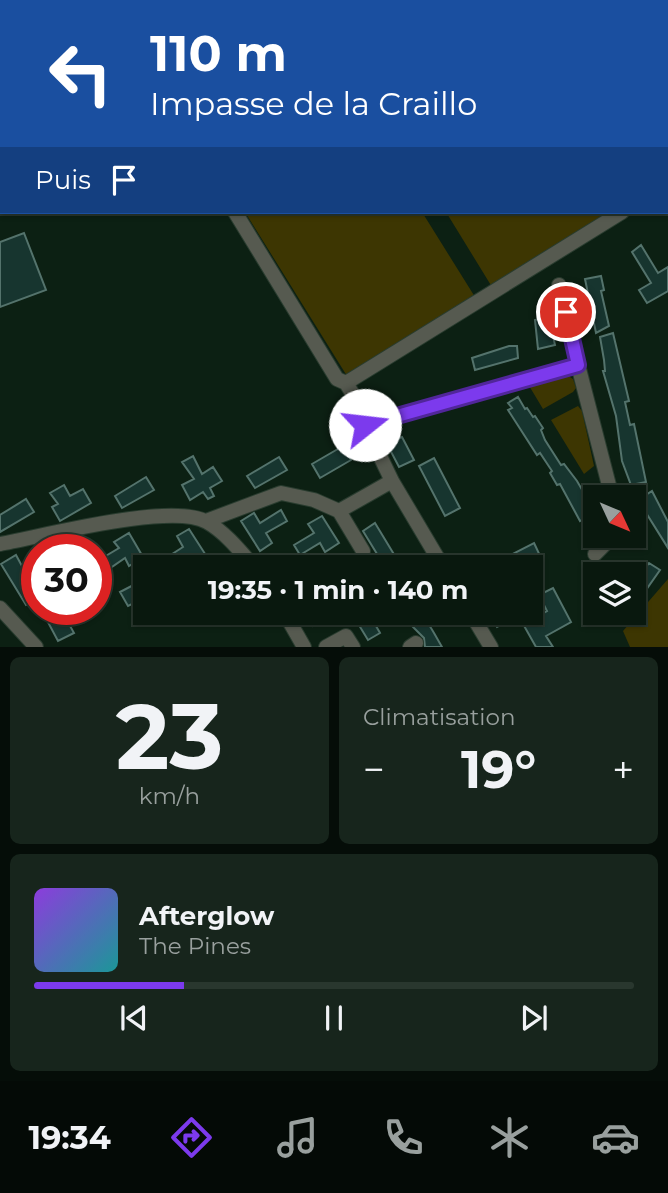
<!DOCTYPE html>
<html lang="fr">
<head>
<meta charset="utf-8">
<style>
	body { margin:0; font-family:Montserrat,sans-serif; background:#17251c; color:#f1f3f6; height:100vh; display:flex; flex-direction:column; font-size:26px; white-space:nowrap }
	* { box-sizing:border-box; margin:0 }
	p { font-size:23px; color:#99a09e }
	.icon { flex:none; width:38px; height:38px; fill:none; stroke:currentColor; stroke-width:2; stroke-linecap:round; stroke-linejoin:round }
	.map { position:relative; height:647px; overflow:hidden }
	.panel { display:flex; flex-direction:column; gap:10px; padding:10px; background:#050d08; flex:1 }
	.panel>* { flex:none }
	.banner { position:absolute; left:0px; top:0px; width:668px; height:214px; box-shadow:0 2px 5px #0004,0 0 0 2px #29372e; background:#1a4fa0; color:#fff; overflow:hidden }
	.needle { width:46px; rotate:134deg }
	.buttons { position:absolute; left:583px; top:485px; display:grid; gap:14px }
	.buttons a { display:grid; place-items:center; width:63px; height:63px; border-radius:0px; background:#09180e; box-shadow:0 2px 5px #0004,0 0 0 2px #29372e; font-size:35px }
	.speed { position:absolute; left:21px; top:534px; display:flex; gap:14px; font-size:35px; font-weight:700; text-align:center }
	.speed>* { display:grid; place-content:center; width:91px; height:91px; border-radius:50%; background:#09180e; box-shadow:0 2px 5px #0004,0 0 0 2px #29372e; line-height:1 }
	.speed .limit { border:10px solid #d22; background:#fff; color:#111 }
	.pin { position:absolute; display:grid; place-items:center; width:60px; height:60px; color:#fff; margin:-30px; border:4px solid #fff; border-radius:50%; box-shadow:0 2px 7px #0007 }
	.me { position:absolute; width:77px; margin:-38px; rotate:74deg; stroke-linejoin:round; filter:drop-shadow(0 0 5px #0008) }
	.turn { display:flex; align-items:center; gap:24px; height:147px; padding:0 35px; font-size:32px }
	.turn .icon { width:91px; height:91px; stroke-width:2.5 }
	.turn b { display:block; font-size:49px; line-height:60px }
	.then { display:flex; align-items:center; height:66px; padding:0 35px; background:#0003; gap:14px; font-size:26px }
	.big { font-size:52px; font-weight:700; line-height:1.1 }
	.panel .widget { flex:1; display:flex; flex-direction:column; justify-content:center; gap:10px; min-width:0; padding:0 24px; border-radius:10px; background:#17251c }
	.panel .dial { align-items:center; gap:0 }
	.dial b { font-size:91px; line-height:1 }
	.song { display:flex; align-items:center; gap:21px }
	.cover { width:84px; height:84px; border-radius:10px; background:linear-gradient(135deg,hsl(270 70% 55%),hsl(180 70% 35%)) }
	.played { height:7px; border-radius:4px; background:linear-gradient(90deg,#7c3aed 25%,#29372e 25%) }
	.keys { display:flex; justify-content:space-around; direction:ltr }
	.heat { display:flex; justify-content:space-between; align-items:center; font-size:38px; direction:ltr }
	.panel .tiles { flex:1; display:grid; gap:10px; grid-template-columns:1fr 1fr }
	.widget:last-child { grid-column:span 2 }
	.trip { position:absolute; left:133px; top:555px; width:410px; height:70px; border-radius:0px; background:#09180e; box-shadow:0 2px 5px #0004,0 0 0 2px #29372e; font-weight:700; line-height:70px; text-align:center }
	.dock { display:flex; height:112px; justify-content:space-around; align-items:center; background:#040a06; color:#99a09e }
	.dock .icon { width:49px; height:49px }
	.dock .on { color:#7c3aed }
	.dock b { font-size:32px; color:#f1f3f6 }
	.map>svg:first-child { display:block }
</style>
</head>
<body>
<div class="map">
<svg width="668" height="647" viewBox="0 0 668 647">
	<rect width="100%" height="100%" fill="#0c2013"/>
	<path fill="#0d2817" d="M0 0H418L2 2V36Z"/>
	<path fill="#3d3602" d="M245 212H422L475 297 347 376Z
		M446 212H614L492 287Z
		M564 373 573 379 576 388 573 392 543 409 528 384Z
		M578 406 582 411 594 466 584 474 551 420Z
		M668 579V647H630L623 631Z"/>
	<path fill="#17352f" stroke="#54736c" stroke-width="2" d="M24 233 46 290 0 307V242Z
		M641 245 658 273 668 267V291L647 303 639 290 651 283 632 252Z
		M601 276 604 290 601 291 609 326 596 333 585 279Z
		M549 317 555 345 538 349 535 320Z
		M613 333 629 401 625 402 630 425 634 424 646 482 631 485 622 461 616 416 603 371H605L604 360 600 337Z
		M509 346H517L518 358 475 370 472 358Z
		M518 397 525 409 527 408 533 417 535 416 543 428 541 430 545 440 561 465 564 464 577 481 595 512 580 521 560 484 557 485 550 473 552 471 540 453 537 455 508 410 512 408 508 403Z
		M402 437 414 460 399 467 387 444Z
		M343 446 351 460 320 478 312 464Z
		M193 456 202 474 213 467 222 481 210 488 214 496 208 499 203 492 190 500 182 485 194 479 182 462Z
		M279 457 287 470 255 488 247 476Z
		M434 458 460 508 445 516 419 466Z
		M146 477 154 490 122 508 115 496Z
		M64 485 70 496 83 489 91 503 60 521 52 507 58 504 50 493Z
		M652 491 668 522V548L638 500Z
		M26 499 34 512 0 532V515Z
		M281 510 287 521 266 533 272 543 260 551 241 521 254 513 260 523Z
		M322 516 339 543 325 552 320 543 300 555 294 545 314 533 308 524Z
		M375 523 398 561 389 567H385L363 531Z
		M189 529 209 560 195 567 190 558 175 567 169 556 183 547 177 536Z
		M129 533 143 557 129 566 125 558 106 571 99 560 119 548 114 542Z
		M534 543 543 562 535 567H473L496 555 499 561Z
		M16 555 37 594V599L26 605 1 564Z
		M649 563 660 570 634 607V583Z
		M145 579V598L128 606 120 592Z
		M553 588 571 622 546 636 553 647H536L523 624 547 611 539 595Z
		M41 609H51L57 618 64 615 74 633 58 641Z
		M305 612H337L313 626Z
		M351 612H368L380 633 368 640Z
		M489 612H526L497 627Z
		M425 618 434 633 442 647H425L424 638 412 626Z"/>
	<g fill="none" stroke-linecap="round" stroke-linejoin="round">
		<g stroke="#293c2f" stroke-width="16">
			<path id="minor" d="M627 0 629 2
				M549 2 551 0
				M667 31 668 32
				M235 212 337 379 346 383
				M559 285 578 365
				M371 424 346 383 622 212
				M339 511 363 551
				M206 521 281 493 314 500 339 511 392 481
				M0 544C44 536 172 502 207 522 225 532 241 552 254 567
				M595 554 613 536
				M443 567 392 481 365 425 578 365 612 497
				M0 608 36 647
				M284 612 304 647
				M470 612 491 647
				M326 647 346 636 353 647
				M410 647 416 643"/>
		</g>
		<use href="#minor" stroke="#565a50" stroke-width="14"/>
	</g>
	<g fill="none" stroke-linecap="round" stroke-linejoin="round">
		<g stroke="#51269a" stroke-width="18">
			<path id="route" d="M365 425 578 365 566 312"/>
		</g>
		<use href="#route" stroke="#7c3aed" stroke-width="12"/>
	</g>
</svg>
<div class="buttons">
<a><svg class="needle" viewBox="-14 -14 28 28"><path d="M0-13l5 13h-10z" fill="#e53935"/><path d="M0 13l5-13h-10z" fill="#99a09e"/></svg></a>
<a><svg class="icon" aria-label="layers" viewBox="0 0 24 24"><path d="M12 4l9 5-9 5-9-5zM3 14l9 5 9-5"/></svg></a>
</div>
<div class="speed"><div class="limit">30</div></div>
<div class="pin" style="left:566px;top:312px;background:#d93025"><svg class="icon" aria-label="arrive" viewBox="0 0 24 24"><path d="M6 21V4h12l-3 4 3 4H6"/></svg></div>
<svg class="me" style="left:365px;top:425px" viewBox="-20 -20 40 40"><circle r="19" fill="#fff"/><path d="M0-13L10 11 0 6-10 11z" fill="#7c3aed"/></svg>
<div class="trip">19:35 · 1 min · 140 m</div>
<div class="banner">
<div class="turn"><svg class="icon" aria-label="left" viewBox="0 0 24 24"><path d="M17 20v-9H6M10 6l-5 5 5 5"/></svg><div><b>110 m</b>Impasse de la Craillo</div></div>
<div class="then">Puis<svg class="icon" aria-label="arrive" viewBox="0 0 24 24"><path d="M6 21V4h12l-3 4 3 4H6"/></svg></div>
</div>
</div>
<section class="panel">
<div class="tiles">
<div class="widget dial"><b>23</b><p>km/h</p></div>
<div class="widget"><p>Climatisation</p>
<div class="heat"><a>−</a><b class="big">19°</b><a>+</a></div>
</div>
<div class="widget">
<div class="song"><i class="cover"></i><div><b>Afterglow</b><p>The Pines</p></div></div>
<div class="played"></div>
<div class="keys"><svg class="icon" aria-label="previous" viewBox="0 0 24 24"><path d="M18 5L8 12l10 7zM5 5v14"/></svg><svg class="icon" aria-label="pause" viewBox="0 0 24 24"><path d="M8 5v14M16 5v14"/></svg><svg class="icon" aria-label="next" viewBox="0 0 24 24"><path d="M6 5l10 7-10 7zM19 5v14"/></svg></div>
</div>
</div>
</section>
<nav class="dock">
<b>19:34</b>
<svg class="icon on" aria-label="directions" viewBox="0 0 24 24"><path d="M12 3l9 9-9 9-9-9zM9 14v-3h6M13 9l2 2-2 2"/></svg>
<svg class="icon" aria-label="music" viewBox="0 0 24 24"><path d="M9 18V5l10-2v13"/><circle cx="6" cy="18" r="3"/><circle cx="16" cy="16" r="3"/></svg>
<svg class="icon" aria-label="phone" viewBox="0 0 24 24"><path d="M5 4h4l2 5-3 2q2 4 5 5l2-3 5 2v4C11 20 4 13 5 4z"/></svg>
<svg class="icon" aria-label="climate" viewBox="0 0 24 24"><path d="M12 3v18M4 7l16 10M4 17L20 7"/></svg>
<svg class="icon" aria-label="car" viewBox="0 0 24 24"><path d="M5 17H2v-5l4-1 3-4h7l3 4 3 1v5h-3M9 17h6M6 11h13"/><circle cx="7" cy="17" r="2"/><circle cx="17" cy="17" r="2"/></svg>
</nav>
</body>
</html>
